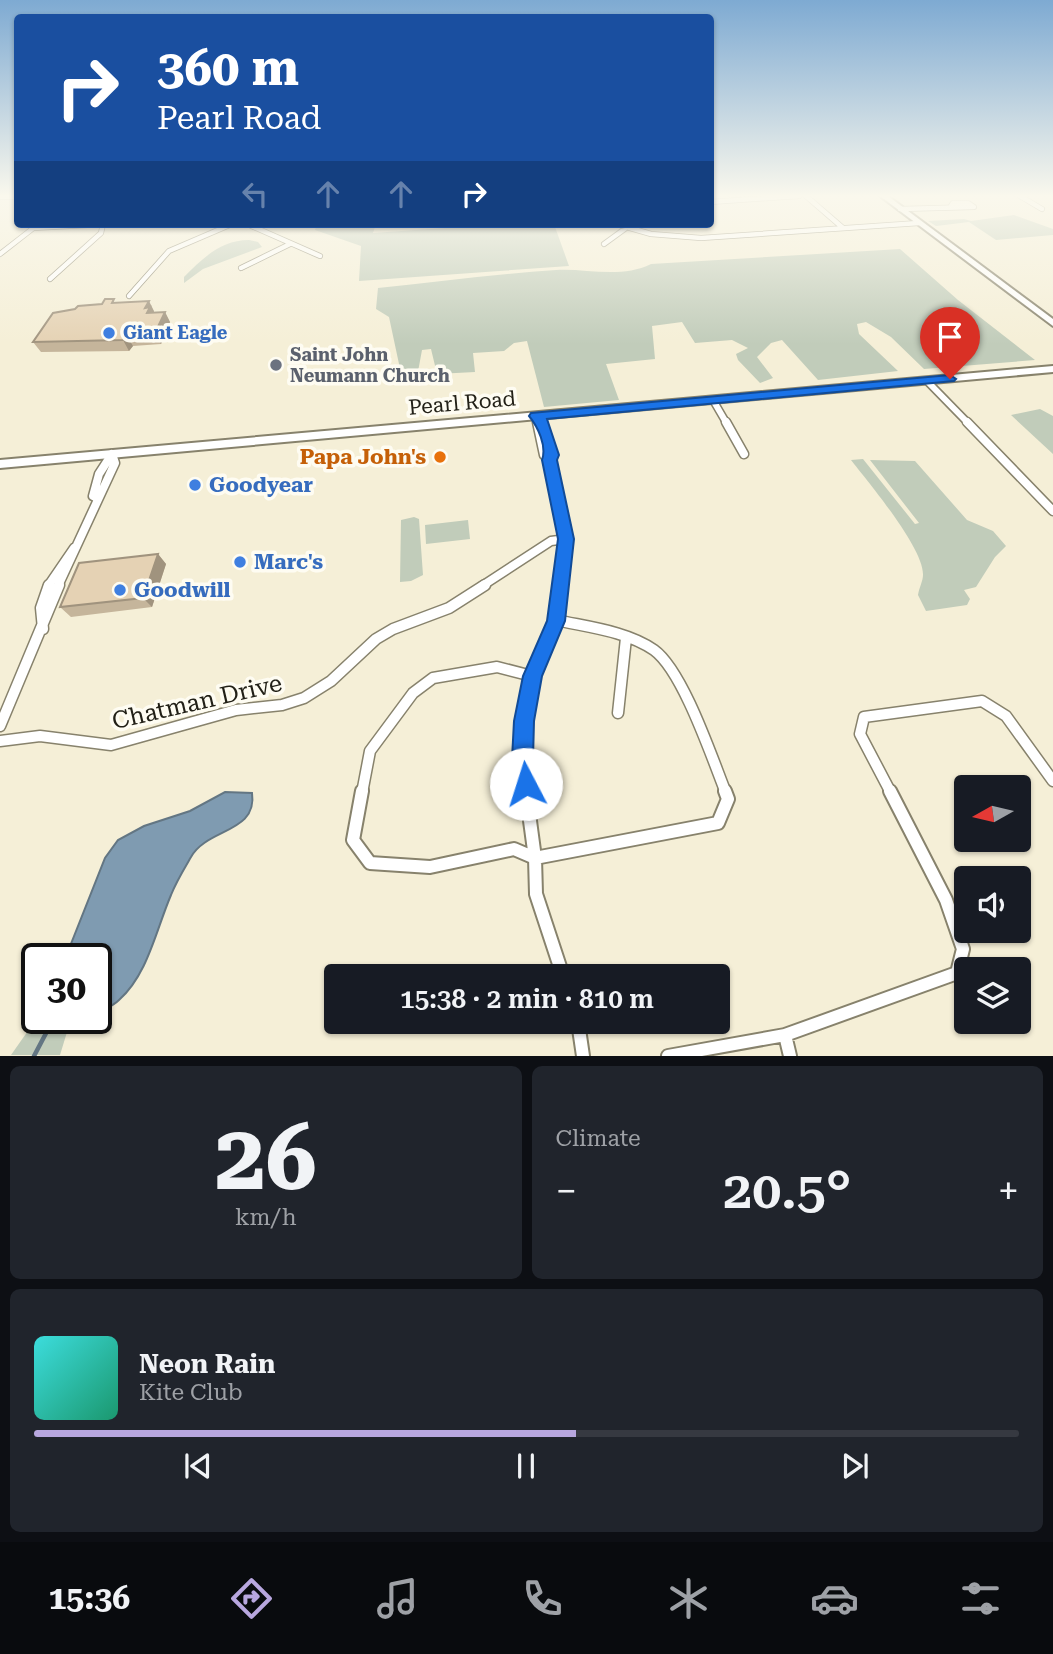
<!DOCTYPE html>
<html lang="en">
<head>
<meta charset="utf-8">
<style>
	body { margin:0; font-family:"Roboto Serif",serif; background:#20242c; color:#f1f3f6; height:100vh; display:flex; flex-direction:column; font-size:26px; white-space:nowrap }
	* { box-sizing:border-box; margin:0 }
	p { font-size:23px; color:#9ea1a6 }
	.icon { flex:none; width:38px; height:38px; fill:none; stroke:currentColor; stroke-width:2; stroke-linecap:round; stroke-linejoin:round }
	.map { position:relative; height:1056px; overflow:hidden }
	.details { display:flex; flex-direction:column; gap:10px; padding:10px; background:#0d0f14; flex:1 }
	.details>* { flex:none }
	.top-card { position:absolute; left:14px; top:14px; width:700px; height:214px; border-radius:7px; box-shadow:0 2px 5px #0004; background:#1a4fa0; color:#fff; overflow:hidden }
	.needle { width:46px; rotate:262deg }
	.buttons { position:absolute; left:954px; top:775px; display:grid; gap:14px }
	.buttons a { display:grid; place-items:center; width:77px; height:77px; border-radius:7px; background:#171b24; box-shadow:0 2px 5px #0004; font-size:35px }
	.speed { position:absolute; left:21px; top:943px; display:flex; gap:14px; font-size:35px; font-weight:700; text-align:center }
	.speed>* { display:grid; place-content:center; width:91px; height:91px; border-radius:50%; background:#171b24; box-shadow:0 2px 5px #0004; line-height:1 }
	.speed .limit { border:4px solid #111; border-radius:10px; background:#fff; color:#111 }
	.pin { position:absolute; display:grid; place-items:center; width:60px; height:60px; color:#fff; margin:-72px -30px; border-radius:50% 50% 50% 0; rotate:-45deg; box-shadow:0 0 7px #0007 }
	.pin .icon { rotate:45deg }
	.me { position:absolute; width:77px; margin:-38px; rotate:355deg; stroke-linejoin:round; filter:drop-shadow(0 0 5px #0008) }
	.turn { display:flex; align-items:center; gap:24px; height:147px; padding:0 28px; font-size:32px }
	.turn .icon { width:91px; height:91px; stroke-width:2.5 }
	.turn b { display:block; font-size:49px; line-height:60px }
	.lanes { display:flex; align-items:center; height:66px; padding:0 28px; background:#0003; justify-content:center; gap:35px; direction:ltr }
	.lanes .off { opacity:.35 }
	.big { font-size:52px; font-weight:600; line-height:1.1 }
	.details .card { flex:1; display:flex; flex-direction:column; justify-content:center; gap:10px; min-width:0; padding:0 24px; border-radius:10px; background:#20242c }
	.details .dial { align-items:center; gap:0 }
	.dial b { font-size:91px; line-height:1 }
	.song { display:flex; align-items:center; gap:21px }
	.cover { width:84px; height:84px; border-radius:10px; background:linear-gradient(135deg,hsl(180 70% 55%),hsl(160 70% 35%)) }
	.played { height:7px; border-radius:4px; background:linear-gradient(90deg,#b8a7df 55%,#363941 55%) }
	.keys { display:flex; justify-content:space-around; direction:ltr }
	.heat { display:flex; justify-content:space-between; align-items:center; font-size:38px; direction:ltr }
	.details .tiles { flex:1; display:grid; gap:10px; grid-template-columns:1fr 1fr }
	.card:last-child { grid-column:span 2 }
	.trip { position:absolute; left:324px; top:964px; width:406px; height:70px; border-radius:7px; background:#171b24; box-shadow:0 2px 5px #0004; font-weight:600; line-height:70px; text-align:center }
	.tabs { display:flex; height:112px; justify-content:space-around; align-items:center; background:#090b0e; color:#9ea1a6 }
	.tabs .icon { width:49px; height:49px }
	.tabs .current { color:#b8a7df }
	.tabs b { font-size:32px; color:#f1f3f6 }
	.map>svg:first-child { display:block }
</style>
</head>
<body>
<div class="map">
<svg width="1053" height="1056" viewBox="0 0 1053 1056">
	<rect width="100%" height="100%" fill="#f5efd7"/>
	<path fill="#c1ccba" d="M1014 215 1053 229V235L996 240 969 222 936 226 928 221 964 219 971 221Z
		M317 224H376L373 233 502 224H554L569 266 359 281 361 246 315 230Z
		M249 240 258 242 262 247 203 269 184 283V277C203 258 221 240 249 240Z
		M900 249 958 300 1035 360 924 369 891 337 866 322 857 324 859 334 898 371 818 380 782 340 771 343 757 357 773 378 760 383 738 360 736 354 748 348 732 340 695 343 682 322 652 326 655 359 606 364 619 400 544 407 527 341 514 343 504 351 473 353 475 372 437 374 431 349 422 350 417 377 402 378 389 317 376 309 378 288C437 282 497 274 556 270 585 268 621 279 651 264Z
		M1040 409 1053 416V454L1011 415Z
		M863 459 915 524 919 523 870 460 915 461 967 520 993 531 1006 546 995 557 976 587 964 590 970 599 967 605 926 611 918 595C919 588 923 581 923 575 924 548 868 482 851 460Z
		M414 517 419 519 423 575 411 581 400 582 401 520Z
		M468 520 470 539 426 544 425 525Z
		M37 1018 71 1019 60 1055H11Z"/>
	<path fill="#7f9bb1" stroke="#637683" stroke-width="2" d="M225 792 252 793C258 833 207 828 191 857 184 869 176 882 171 895 156 930 148 974 119 1000 113 1006 103 1010 96 1015V959H65L105 858 118 840 144 826 190 811Z"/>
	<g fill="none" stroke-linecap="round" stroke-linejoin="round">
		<path stroke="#637683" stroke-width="4.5" d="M34 1056 54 1018"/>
		<g stroke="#87826c" stroke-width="6">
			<path id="street-far4" d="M806 196 843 228
				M1020 196 1042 209
				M0 197H18
				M710 202 799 196
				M900 209 974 207 968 203H953L951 206
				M247 224 320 256
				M616 224 651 234 701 238 919 223
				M33 228 106 224
				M604 244 626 228
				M0 254 36 226
				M241 268 290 244
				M50 279 101 233 103 224
				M129 296 169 251 232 224"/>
		</g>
		<g stroke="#87826c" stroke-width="9">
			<path id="street-far3" d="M927 381 969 424
				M713 400 727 424
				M536 416 544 424
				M536 416 538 424"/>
		</g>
		<g stroke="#87826c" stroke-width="11">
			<path id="street-far2" d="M537 422 544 455 550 460
				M542 422 552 455 550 460 566 539 560 586
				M726 422 744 454
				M967 422 1053 511
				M97 498 93 496 99 474 112 454
				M48 586 74 548
				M58 586 115 463 112 454
				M482 586 551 541 566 539"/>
		</g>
		<g stroke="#87826c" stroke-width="13">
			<path id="street-far1" d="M556 620C587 627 627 631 654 650 683 671 712 758 726 793
				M43 629 41 608 49 585
				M618 713 626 638
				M0 726 59 585
				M0 741 40 736 111 745 236 710 282 705 304 698 331 681 376 639 393 629 449 608 485 585
				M362 793 370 751 413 693 433 678 497 667 532 676
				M526 793 522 759 524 721 532 676 556 620 560 585
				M891 793 860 734 864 717 982 701 1006 716 1053 781"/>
		</g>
		<g stroke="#87826c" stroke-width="16">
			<path id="street" d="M362 791 353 840 370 863 430 867 514 849 535 858 718 823 728 799 725 791
				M526 791 535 858 536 894 563 976
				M578 1022 583 1056
				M785 1035 790 1056
				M668 1056 785 1035 957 973 963 949 946 900 890 791"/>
		</g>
		<g stroke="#87826c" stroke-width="4">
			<path id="secondary" d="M880 196H888L1053 319V326Z"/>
		</g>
		<g stroke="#87826c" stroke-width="4">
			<path id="primary" d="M1053 366V372L0 468V460Z"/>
		</g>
		<use href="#street-far4" stroke="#fff" stroke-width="4.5"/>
		<use href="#street-far3" stroke="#fff" stroke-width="6"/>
		<use href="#street-far2" stroke="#fff" stroke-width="8"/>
		<use href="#street-far1" stroke="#fff" stroke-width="10"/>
		<use href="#street" stroke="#fff" stroke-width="12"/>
		<use href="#secondary" fill="#fff" fill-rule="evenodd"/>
		<use href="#primary" fill="#fff" fill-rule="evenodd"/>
	</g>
	<path fill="#c5b59b" d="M117 303 154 311 153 312H165L170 322 161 344 133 346 129 351 41 352 33 342Z
		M158 554 166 564 152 607 71 617 60 607Z"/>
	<path fill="#a0937e" d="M149 301 154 311 152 323 145 308Z
		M165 312 170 322 161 344 155 333Z
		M127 336 133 346 129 351 123 340Z
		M158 554 166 564 152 607 143 598Z"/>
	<path fill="#e5d2b4" stroke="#a0937e" stroke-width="2" d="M105 299H114L112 303 149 301 145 308 150 307 147 313 165 312 155 333 127 336 123 340 33 342 53 313 75 309 78 306 102 304Z
		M158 554 143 598 60 607 79 563Z"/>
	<linearGradient id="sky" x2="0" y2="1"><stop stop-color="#7eaad2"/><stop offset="0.57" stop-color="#faf8ed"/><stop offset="1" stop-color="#faf8ed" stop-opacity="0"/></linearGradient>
	<rect width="1053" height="344" fill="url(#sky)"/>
	<path fill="#1a73e8" stroke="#114b97" stroke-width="2" d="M950 375 956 379 954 381 547 419 559 455 557 460 574 539 565 621 542 676 534 721 533 759 536 784 533 792 526 795 518 792 512 759 514 721 523 676 547 621 558 539 542 460C547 446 538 427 529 416L531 413Z"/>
	<g fill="#3f7fe0" stroke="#fefcf2" stroke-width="2.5">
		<circle cx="109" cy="333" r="7"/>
		<circle cx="195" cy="485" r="7"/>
		<circle cx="240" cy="562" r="7"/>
		<circle cx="120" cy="590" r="7"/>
	</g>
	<circle fill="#6b7280" stroke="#fefcf2" stroke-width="2.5" cx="276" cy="365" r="7"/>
	<circle fill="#e8710a" stroke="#fefcf2" stroke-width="2.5" cx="440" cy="457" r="7"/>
	<g text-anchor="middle" stroke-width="7" stroke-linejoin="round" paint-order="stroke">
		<g font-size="18" font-weight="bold" fill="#366cbe" stroke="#fefcf2" text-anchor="start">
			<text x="123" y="339">Giant Eagle</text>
		</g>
		<g font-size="18" font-weight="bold" fill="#5b616d" stroke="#fefcf2" text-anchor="start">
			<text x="290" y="361">Saint John<tspan x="290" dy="21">Neumann Church</tspan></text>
		</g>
		<g font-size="21" fill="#222017" stroke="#fefcf2">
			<text transform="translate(462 403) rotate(-5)" y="7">Pearl Road</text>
		</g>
		<g font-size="21" font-weight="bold" fill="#c56008" stroke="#fefcf2" text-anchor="end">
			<text x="426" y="464">Papa John's</text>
		</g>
		<g font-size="21" font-weight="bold" fill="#366cbe" stroke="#fefcf2" text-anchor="start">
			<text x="209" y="492">Goodyear</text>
			<text x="254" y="569">Marc's</text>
			<text x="134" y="597">Goodwill</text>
		</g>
		<g font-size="24" fill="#222017" stroke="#fefcf2">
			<text transform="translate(197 702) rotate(-13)" y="8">Chatman Drive</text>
		</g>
	</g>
</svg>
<div class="buttons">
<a><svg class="needle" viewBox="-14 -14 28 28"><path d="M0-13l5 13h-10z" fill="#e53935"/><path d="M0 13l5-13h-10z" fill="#9ea1a6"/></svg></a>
<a><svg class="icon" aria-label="sound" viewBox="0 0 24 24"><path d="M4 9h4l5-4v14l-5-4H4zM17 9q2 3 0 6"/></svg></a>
<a><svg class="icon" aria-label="layers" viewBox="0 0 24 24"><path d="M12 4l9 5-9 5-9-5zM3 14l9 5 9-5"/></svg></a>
</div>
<div class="speed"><div class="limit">30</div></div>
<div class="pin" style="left:950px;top:379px;background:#d93025"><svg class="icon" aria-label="arrive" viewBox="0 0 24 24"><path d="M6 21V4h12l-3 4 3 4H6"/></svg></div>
<svg class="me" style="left:526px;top:784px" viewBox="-20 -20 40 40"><circle r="19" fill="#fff"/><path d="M0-13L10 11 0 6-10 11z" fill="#1a73e8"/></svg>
<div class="trip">15:38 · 2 min · 810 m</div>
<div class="top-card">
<div class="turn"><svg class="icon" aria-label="right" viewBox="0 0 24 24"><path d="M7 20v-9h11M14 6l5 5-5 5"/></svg><div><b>360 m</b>Pearl Road</div></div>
<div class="lanes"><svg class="icon off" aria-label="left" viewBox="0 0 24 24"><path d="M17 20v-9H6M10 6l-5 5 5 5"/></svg><svg class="icon off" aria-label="ahead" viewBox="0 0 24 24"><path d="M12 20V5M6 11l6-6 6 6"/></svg><svg class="icon off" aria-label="ahead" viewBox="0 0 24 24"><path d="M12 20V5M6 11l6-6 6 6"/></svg><svg class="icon" aria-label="right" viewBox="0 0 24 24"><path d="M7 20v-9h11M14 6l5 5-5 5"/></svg></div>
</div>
</div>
<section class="details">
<div class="tiles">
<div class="card dial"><b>26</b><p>km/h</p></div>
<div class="card"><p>Climate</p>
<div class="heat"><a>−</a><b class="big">20.5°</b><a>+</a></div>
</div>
<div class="card">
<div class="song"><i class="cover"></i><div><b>Neon Rain</b><p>Kite Club</p></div></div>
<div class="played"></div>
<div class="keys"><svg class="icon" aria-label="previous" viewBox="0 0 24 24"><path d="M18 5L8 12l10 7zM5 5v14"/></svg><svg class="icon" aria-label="pause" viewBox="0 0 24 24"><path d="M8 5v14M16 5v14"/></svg><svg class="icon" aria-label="next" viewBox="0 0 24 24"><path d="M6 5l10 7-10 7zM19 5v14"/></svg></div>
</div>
</div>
</section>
<nav class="tabs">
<b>15:36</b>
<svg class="icon current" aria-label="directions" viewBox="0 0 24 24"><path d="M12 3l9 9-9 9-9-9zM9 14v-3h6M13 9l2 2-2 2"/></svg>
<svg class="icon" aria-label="music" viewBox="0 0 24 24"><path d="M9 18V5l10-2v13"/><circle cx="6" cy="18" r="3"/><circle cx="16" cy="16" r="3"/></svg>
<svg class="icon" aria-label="phone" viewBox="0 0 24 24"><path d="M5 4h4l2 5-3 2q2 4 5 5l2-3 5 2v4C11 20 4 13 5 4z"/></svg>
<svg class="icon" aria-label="climate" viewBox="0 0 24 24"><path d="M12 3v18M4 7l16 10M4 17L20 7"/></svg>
<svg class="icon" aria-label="car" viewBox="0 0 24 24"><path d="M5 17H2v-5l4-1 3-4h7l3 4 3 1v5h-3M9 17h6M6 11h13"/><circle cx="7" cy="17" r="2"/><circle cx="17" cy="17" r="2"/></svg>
<svg class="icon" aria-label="filters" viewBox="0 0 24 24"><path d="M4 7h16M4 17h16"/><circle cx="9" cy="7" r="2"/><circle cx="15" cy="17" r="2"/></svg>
</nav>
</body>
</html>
